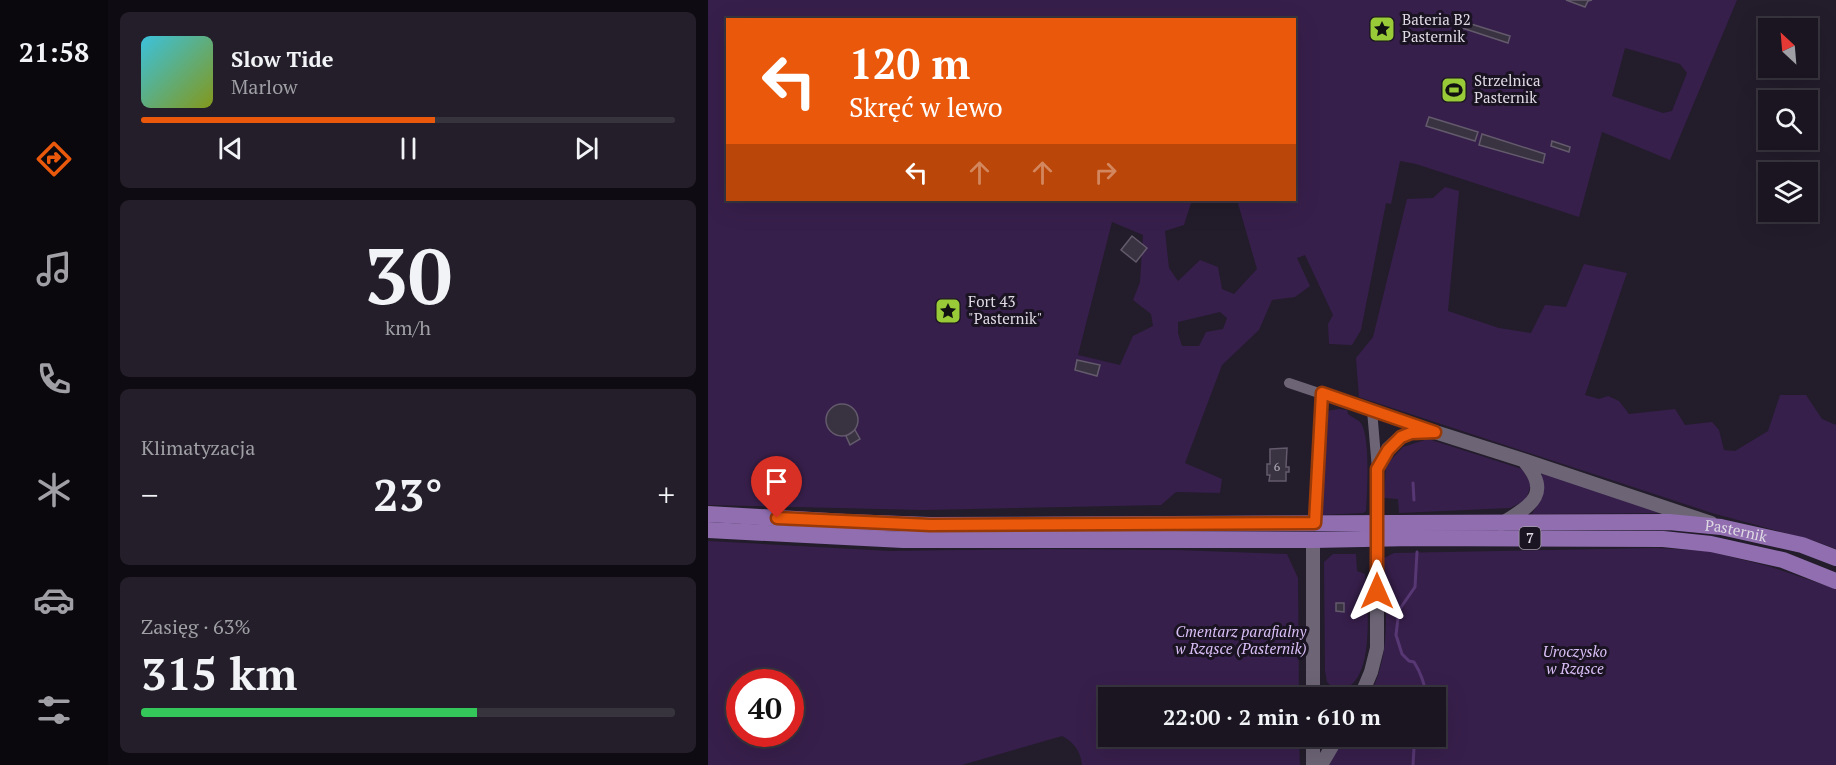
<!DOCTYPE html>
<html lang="pl">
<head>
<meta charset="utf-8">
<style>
	body { margin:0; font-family:"PT Serif",serif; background:#231e29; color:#f1f3f6; height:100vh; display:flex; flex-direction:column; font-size:22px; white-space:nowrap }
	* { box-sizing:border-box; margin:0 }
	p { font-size:20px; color:#9f9fa5 }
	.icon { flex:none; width:33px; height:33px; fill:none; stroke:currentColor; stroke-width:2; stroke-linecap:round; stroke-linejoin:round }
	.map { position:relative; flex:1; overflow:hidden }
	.details { display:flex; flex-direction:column; gap:12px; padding:12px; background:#0e0c12; width:600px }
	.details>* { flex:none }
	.banner { position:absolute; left:18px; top:18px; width:570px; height:183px; border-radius:0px; box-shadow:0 6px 24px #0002,0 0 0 2px #38343e; background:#ea580c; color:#fff; overflow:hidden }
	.needle { width:39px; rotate:334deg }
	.tools { position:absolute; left:1050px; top:18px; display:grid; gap:12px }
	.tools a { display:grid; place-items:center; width:60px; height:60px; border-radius:0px; background:#1a1520; box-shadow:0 6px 24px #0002,0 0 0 2px #38343e; font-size:30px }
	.speed { position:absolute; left:18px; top:669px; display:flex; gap:12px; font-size:30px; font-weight:700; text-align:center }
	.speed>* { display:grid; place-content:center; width:78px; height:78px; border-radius:50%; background:#1a1520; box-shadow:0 6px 24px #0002,0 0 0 2px #38343e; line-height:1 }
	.speed .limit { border:9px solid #d22; background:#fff; color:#111 }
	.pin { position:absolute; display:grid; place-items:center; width:51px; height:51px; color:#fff; margin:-62px -26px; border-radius:50% 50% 50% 0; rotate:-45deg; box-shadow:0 0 6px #0007 }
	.pin .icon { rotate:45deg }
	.me { position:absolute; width:66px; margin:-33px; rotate:0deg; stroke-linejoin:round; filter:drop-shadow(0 0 4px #0008) }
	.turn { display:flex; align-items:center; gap:21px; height:126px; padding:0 24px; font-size:27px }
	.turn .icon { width:78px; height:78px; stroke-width:2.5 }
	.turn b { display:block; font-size:42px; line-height:51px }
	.lanes { display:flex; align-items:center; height:57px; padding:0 24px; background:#0003; justify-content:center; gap:30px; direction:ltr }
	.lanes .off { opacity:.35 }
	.big { font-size:45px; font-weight:700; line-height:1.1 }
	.details .card { flex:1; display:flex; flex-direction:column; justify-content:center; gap:9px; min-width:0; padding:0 21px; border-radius:9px; background:#231e29 }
	.details .dial { align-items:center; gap:0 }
	.dial b { font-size:78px; line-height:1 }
	.song { display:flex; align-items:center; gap:18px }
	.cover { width:72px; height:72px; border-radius:9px; background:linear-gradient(135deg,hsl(190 70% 55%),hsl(70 70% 35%)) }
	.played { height:6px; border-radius:3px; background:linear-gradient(90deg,#ea580c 55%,#38343e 55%) }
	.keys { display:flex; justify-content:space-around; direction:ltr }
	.heat { display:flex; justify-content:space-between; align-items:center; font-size:33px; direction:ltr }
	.charge { height:9px; border-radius:4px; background:linear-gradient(90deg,#34c759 63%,#38343e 0) }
	.trip { position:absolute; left:390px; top:687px; width:348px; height:60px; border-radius:0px; background:#1a1520; box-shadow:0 6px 24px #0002,0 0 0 2px #38343e; font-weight:700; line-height:60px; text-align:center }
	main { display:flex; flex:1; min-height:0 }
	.tabs { display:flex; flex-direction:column; width:108px; justify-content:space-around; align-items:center; background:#0a080d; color:#9f9fa5 }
	.tabs .icon { width:42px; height:42px }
	.tabs .selected { color:#ea580c }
	.tabs b { font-size:27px; color:#f1f3f6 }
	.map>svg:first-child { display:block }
</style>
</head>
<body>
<main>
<nav class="tabs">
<b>21:58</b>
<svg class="icon selected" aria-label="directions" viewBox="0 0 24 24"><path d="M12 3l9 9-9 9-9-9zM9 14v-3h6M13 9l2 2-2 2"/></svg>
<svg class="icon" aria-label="music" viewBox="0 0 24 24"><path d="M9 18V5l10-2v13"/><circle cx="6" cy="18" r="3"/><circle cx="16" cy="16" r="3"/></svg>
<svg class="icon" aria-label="phone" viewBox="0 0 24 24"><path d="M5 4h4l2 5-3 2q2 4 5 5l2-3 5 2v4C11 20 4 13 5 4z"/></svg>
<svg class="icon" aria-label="climate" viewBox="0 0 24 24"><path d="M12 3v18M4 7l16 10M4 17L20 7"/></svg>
<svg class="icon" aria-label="car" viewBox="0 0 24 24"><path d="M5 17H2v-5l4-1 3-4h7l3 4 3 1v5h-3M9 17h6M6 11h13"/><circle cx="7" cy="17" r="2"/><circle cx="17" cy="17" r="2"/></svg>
<svg class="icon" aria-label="filters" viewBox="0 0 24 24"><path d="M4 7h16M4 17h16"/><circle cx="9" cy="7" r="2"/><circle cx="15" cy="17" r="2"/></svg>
</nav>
<section class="details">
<div class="card">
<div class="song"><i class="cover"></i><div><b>Slow Tide</b><p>Marlow</p></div></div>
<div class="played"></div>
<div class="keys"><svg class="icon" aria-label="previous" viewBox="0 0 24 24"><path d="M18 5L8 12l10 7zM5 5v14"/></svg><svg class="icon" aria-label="pause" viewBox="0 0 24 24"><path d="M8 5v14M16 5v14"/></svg><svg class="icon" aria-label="next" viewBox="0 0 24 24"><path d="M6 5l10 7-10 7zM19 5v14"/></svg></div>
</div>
<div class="card dial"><b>30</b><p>km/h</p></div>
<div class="card"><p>Klimatyzacja</p>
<div class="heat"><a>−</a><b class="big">23°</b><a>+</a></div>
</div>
<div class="card"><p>Zasięg · 63%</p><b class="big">315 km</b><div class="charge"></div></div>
</section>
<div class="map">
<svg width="1128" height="765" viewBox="0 0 1128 765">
	<rect width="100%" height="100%" fill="#231c2b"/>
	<path fill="#371f4b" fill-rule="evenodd" d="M0 0H1029L962 160 894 132 871 217 708 164 692 161 683 204 678 203 653 330 644 345 621 344 620 324 625 315 597 255 589 258 602 286 587 297 564 300 551 330 514 365 477 463 514 479 512 493 468 492 453 505 216 510 0 505ZM20 20H586V200H529L549 269 526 294 514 289 510 267 492 260 470 281 461 268 457 231 476 225 484 200H20ZM917 48 972 64 979 73 964 111 955 113 904 96ZM404 222 435 235 432 282 425 300 443 314 445 326 425 336 412 365 370 355ZM512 312 519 318 515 329 498 332 491 346H474L470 333V322Z
		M737 187 751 191 740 311 791 328 823 333 837 305 858 307 876 264 919 273 877 395 891 399 900 396 911 401 921 414 967 409 977 425 1004 422 1011 430 1016 450 1027 451 1060 431 1072 395H1098L1114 419 1128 425V549L1107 541 1004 513 651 397 648 358 665 337 699 199 725 198Z
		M631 409 639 410 640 414C643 417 649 419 652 422 663 435 659 493 658 511L655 513 614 515 611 507 619 411Z
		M720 439 814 469 823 484 818 500 802 508 691 513 690 499 676 498 678 465 695 447Z
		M834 473 957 513 824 514 832 500Z
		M0 541 181 551 338 549 468 550 579 554 590 578 591 697 400 698V736L591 737 592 765H374C373 752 366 742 354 736L254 765H0ZM32 682H82V734H32Z
		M948 548 1000 551 1063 567 1128 589V765H621L636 737 728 736V698L660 697C685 656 677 604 676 558L686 553Z
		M625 554H648L649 571 657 574C659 601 670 692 627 690L619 682 617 671 616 562Z"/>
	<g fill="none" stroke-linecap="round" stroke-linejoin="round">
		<path stroke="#583874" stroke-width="3" d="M705 483 706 500
			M709 552 707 587 691 610 688 635 694 654 701 661 706 662C713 673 717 685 719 698
			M705 765 706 748 712 736"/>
	</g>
	<path fill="#393241" stroke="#635b6c" stroke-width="1.5" d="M858 0H884L880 1 877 7Z
		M747 19 802 36 800 43 745 25Z
		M721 117 770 132 767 141 718 126Z
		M774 134 837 154 835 163 771 145Z
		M844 141 862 147 861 152 843 146Z
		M424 236 439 248 428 262 413 250Z
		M369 360 392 365 389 376 367 370Z
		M118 420a16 16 0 1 1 32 0a16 16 0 1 1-32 0Z
		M147 430 152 439 142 445 138 436Z
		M579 448 578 467H581V472H578V481H561L562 475H559V464H562V449Z
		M628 603H636V612L628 611Z"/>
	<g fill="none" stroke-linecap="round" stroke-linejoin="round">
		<path stroke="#6d6576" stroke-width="10" d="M581 383 721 430
			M664 410 669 469
			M607 523 614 393"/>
		<path stroke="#6d6576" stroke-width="14" d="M793 524C822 506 845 494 816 461
			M605 540V698
			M652 698 663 672 669 648V469L680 449 693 437 703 433 727 432 815 460 1003 523
			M605 765V736
			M613 765 630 736"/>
		<g stroke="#906eb0" stroke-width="16">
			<path id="s1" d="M0 514 138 522 222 525 961 522 1013 527 1094 545 1128 558"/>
			<path d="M0 530 195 540H605L705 538 955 539 1003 544 1075 560 1128 581"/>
		</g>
	</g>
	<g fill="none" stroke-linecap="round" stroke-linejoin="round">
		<g stroke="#983908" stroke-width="15">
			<path id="route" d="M69 518 222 525 607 523 614 393 727 432 703 433 693 437 680 450 669 469V591"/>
		</g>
		<use href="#route" stroke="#ea580c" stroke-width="10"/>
	</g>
	<defs>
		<g id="sight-square" transform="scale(1.35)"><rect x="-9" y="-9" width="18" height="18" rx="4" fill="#98cb37" stroke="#1a1321"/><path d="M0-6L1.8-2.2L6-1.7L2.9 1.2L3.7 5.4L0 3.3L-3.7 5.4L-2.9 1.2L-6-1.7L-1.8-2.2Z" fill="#111"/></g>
		<g id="stadium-square" transform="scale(1.35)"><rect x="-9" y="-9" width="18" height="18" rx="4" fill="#98cb37" stroke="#1a1321"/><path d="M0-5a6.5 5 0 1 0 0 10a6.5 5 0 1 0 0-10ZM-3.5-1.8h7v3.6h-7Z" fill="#111"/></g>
	</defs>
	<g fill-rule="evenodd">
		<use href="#sight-square" x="674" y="29"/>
		<use href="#stadium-square" x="746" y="90"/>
		<use href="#sight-square" x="240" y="311"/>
	</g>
	<g text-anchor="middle" stroke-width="6" stroke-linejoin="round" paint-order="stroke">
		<g font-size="12" fill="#b6b0bb">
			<text x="569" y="471">6</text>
		</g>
		<rect fill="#1a1321" stroke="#a49eaa" stroke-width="1.5" x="811.5" y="527" width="21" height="22" rx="4.5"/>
		<g font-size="14" font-weight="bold" fill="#dfdae4">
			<text x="822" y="543">7</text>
		</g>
		<g font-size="15" fill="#dfdae4" stroke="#1a1321" text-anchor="start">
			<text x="694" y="25">Bateria B2<tspan x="694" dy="17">Pasternik</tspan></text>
			<text x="766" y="86">Strzelnica<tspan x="766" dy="17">Pasternik</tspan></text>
			<text x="260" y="307">Fort 43<tspan x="260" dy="17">"Pasternik"</tspan></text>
		</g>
		<g font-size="15" fill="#dfdae4" stroke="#1a1321">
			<text dy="5" stroke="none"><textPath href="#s1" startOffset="1029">Pasternik</textPath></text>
		</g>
		<g font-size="15" font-style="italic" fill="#dabff6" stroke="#1a1321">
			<text x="533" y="637">Cmentarz parafialny<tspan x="533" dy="17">w Rząsce (Pasternik)</tspan></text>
			<text x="867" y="657">Uroczysko<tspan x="867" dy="17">w Rząsce</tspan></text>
		</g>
	</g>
</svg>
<div class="tools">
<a><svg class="needle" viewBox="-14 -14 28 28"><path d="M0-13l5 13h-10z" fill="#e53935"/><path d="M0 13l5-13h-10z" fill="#9f9fa5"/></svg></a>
<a><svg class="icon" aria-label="search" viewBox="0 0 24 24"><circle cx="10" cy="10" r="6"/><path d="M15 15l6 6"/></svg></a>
<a><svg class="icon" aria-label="layers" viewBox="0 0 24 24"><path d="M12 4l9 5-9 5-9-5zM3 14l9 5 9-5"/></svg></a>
</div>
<div class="speed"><div class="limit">40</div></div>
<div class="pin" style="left:69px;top:518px;background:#d93025"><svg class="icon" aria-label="arrive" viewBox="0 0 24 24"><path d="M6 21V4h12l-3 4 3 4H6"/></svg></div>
<svg class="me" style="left:669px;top:591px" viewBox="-20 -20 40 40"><path d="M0-17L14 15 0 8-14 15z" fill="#ea580c" stroke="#fff" stroke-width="4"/></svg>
<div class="trip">22:00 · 2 min · 610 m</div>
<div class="banner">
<div class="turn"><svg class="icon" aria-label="left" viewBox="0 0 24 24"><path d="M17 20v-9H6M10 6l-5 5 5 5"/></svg><div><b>120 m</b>Skręć w lewo</div></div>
<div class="lanes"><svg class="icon" aria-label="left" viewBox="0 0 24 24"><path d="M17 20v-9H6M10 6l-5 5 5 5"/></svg><svg class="icon off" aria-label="ahead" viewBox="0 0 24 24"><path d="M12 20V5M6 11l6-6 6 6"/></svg><svg class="icon off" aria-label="ahead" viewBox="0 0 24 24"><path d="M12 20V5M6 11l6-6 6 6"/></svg><svg class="icon off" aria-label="right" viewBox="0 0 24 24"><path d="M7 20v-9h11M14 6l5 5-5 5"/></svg></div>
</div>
</div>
</main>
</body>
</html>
